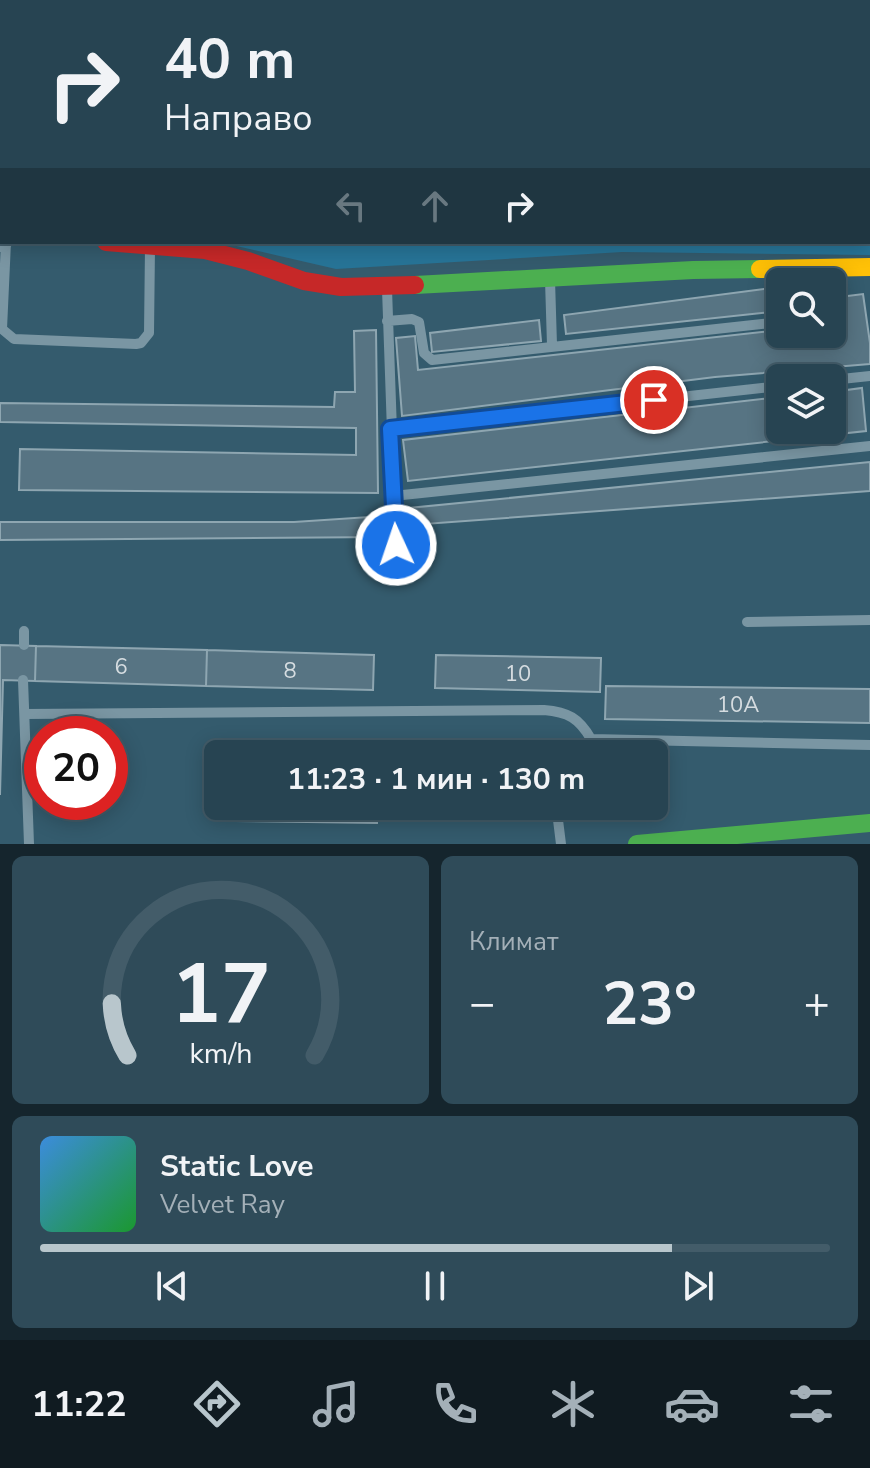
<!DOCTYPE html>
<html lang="ru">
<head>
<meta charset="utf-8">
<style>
	body { margin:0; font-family:"Nunito Sans",sans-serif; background:#2f4b59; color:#f1f3f6; height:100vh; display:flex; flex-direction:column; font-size:30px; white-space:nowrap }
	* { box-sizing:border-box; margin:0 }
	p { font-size:26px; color:#a4b0b8 }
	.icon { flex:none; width:44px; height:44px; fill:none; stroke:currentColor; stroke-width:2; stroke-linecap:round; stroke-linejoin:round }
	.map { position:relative; height:844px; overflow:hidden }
	.panel { display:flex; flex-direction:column; gap:12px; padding:12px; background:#15252d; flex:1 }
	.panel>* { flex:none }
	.banner { position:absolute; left:0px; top:0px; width:870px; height:244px; box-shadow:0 4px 20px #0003,0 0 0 2px #435c69; background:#274452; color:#f1f3f6; overflow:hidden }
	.buttons { position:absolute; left:766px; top:268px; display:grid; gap:16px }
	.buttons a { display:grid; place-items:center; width:80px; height:80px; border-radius:12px; background:#274452; box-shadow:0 4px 20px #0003,0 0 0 2px #435c69; font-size:40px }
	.speed { position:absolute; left:24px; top:716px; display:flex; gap:16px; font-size:40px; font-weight:700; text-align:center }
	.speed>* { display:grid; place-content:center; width:104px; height:104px; border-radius:50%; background:#274452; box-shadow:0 4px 20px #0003,0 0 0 2px #435c69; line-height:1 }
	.speed .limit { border:12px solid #d22; background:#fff; color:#111 }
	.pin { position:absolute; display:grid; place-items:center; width:68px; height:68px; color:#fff; margin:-34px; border:4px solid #fff; border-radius:50%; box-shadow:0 2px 8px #0007 }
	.me { position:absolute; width:88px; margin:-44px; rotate:357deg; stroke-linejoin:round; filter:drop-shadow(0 0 6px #0008) }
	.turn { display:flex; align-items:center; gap:28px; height:168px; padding:0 32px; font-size:36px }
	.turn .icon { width:104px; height:104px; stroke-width:2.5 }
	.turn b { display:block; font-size:56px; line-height:68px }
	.lanes { display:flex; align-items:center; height:76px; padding:0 32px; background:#0003; justify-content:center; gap:40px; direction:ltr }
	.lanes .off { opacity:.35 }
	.big { font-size:60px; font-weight:700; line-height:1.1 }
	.panel .widget { flex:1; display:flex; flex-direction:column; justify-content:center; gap:12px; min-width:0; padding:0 28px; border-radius:12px; background:#2f4b59 }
	.panel .dial { align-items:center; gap:0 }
	.dial svg { height:208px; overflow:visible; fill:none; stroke:#435c69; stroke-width:7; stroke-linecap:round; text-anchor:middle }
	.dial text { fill:#f1f3f6; stroke:none }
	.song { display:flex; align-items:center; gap:24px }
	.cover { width:96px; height:96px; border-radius:12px; background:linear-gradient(135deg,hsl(210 70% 55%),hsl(130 70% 35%)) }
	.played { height:8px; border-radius:4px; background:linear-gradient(90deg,#b8c6cc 80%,#435c69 80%) }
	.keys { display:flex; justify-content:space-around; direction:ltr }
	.heat { display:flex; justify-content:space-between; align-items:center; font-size:44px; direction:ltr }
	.panel .tiles { flex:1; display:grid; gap:12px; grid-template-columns:1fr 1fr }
	.widget:last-child { grid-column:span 2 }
	.trip { position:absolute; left:204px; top:740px; width:464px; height:80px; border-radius:12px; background:#274452; box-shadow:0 4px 20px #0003,0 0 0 2px #435c69; font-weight:700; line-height:80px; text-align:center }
	.tabs { display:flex; height:128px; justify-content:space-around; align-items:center; background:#101b21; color:#a4b0b8 }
	.tabs .icon { width:56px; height:56px }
	.tabs .on { color:#b8c6cc }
	.tabs b { font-size:36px; color:#f1f3f6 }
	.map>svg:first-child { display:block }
</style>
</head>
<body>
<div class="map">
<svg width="870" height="844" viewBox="0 0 870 844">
	<rect width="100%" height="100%" fill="#345b6d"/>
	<path fill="#277497" d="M18 0H870V255L622 252 336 269 219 242H868V2Z"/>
	<path fill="#577483" stroke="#8ea6b1" stroke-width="2" d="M780 287V311L566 334 564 315Z
		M863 294 870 343V364L715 377 402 416 396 338 415 336 418 370 780 330V334H832V298Z
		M539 320 541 341 432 352 430 333Z
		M376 330 378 493 19 490 20 449 356 455V428L0 422V403L334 407 335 392H355L354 331Z
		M862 388 866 431 408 481 403 440 780 397V430H832V392Z
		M870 462V491L411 525 409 508Z
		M384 516 385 537 0 540V522H294Z
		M0 645 36 646 35 681 3 680 0 795Z
		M36 646 207 650 206 686 35 681Z
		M207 650 374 655 373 690 206 686Z
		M436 655 601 658 600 692 435 688Z
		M606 686 870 689V723L605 719Z
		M236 806H378L377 823 236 821Z"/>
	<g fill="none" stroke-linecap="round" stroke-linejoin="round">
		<path stroke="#7a96a3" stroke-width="3" stroke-dasharray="4 6" stroke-linecap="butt" d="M24 0 29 2
			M696 0 717 2
			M270 2 271 0
			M290 2 292 0
			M479 2V0
			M689 2 691 0
			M868 17H870
			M868 201H870"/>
		<path stroke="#7a96a3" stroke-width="10" d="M6 242 2 329 14 339 136 344 141 343 149 333 150 247
			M550 280 552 345
			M387 289 396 545
			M387 321 412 319 419 322 424 353 432 360 780 322
			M832 380 870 376
			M390 429 780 386
			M393 496 870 446
			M747 622 870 620
			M24 645V631
			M23 680 29 844
			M25 714 544 710C568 712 579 718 591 739L870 745
			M591 739V754
			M561 844 557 812 561 806"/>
		<path stroke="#7a96a3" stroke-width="20" d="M0 242H2"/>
		<path stroke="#4caf50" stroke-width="18" d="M415 285 693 270 760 269
			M637 844 870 823"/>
		<path stroke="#ffc107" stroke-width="18" d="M760 269 870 267"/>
		<path stroke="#c62828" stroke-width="18" d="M106 242 205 250 248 261 304 281 341 287 415 285"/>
	</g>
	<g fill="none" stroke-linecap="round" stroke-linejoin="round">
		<g stroke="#114b97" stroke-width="20">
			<path id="route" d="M396 545 390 429 654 400"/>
		</g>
		<use href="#route" stroke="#1a73e8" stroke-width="14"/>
	</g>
	<g text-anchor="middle" stroke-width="8" stroke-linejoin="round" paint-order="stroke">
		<g font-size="22" fill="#d5dce0">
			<text x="121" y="674">6</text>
			<text x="290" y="678">8</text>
			<text x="518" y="681">10</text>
			<text x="738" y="712">10А</text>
		</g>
	</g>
</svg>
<div class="buttons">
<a><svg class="icon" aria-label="search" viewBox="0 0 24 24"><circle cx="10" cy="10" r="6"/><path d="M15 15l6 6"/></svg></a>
<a><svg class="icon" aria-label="layers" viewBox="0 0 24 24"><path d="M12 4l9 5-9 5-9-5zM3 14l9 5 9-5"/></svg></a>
</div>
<div class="speed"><div class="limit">20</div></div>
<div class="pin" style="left:654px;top:400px;background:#d93025"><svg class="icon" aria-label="arrive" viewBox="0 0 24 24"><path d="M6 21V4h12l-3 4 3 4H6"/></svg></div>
<svg class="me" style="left:396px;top:545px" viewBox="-20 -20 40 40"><circle r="17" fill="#1a73e8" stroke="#fff" stroke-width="3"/><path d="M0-11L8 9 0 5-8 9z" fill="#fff"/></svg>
<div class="trip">11:23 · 1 мин · 130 m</div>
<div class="banner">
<div class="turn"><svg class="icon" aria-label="right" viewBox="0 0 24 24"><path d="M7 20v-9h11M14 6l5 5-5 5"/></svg><div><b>40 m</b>Направо</div></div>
<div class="lanes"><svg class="icon off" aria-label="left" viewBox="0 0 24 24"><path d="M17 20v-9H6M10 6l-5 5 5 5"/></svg><svg class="icon off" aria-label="ahead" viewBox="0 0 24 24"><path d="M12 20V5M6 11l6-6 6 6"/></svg><svg class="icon" aria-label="right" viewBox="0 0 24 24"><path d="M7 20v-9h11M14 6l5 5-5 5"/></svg></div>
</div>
</div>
<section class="panel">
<div class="tiles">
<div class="widget dial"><svg viewBox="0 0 100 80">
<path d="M14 69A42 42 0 1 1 86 69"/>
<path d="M14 69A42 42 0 0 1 8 49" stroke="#b8c6cc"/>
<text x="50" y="56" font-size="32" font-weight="700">17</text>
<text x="50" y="72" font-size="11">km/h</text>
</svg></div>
<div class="widget"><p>Климат</p>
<div class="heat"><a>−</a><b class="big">23°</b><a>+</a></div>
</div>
<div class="widget">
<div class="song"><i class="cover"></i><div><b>Static Love</b><p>Velvet Ray</p></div></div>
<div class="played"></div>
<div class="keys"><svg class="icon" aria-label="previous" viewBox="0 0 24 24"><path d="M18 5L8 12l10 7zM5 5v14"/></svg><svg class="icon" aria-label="pause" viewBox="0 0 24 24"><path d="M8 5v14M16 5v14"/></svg><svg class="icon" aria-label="next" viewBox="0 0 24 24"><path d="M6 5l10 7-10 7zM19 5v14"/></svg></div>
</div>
</div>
</section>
<nav class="tabs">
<b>11:22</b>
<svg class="icon on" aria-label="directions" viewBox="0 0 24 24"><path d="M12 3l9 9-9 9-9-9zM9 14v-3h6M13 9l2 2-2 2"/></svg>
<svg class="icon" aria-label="music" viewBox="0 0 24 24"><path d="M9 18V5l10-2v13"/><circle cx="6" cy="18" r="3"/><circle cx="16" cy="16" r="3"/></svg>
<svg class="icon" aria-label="phone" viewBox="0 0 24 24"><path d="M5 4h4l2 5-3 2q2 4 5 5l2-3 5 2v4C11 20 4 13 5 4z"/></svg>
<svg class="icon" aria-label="climate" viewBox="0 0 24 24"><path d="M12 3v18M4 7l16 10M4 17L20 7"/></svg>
<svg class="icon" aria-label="car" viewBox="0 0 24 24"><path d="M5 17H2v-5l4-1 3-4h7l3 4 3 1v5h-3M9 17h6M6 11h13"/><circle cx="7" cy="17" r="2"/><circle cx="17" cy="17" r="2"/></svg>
<svg class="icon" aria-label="filters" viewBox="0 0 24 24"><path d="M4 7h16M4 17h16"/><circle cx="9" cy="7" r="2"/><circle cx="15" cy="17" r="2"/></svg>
</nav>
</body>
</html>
